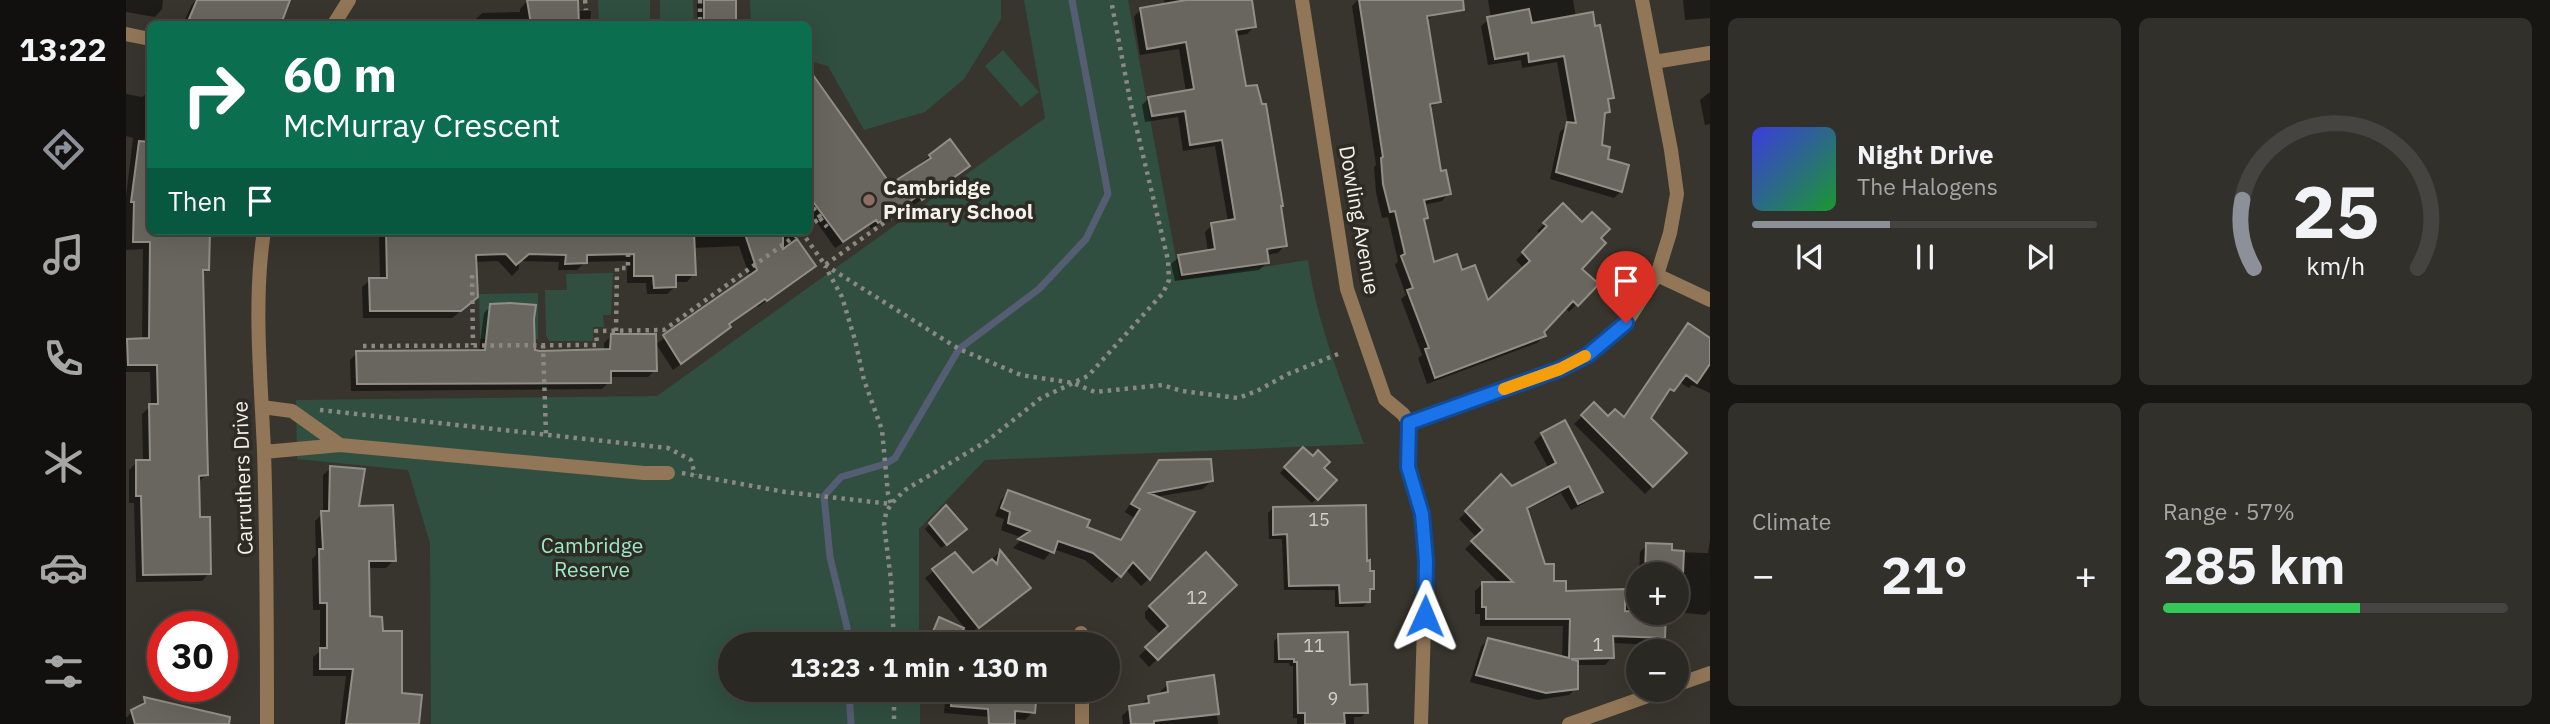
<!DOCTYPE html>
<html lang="en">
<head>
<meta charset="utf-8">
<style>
	body { margin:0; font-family:"IBM Plex Sans",sans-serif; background:#32302a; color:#f1f3f6; height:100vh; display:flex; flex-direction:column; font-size:26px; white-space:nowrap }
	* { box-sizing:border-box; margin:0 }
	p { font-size:23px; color:#a5a6a5 }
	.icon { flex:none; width:38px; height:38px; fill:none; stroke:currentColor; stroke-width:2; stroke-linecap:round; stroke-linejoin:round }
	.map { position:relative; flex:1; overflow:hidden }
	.panel { display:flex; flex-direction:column; gap:18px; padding:18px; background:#171613; width:840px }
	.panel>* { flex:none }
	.guide { position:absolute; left:21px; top:21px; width:665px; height:214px; border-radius:10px; box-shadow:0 7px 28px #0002,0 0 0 2px #464440; background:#0b6e4f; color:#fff; overflow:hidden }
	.controls { position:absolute; left:1500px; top:562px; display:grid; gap:14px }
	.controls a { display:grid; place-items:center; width:63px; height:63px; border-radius:50%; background:#2a2822; box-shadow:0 7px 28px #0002,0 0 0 2px #464440; font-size:35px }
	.speed { position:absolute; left:21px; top:611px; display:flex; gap:14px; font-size:35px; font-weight:700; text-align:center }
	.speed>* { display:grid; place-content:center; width:91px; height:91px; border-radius:50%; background:#2a2822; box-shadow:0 7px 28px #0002,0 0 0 2px #464440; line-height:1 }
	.speed .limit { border:10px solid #d22; background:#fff; color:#111 }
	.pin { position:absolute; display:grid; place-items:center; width:60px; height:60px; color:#fff; margin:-72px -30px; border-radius:50% 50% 50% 0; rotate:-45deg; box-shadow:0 0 7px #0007 }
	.pin .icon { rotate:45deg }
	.me { position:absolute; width:77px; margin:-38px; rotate:1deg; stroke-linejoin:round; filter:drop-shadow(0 0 5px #0008) }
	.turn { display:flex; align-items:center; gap:24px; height:147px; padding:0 21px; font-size:32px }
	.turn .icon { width:91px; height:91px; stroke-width:2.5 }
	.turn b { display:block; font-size:49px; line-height:60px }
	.then { display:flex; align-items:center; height:66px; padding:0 21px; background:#0003; gap:14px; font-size:26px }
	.big { font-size:52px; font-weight:700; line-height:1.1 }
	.panel .card { flex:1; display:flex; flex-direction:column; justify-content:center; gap:10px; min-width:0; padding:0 24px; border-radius:10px; background:#32302a }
	.panel .dial { align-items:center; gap:0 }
	.dial svg { height:182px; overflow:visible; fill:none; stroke:#464440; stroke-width:7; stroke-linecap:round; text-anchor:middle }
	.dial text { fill:#f1f3f6; stroke:none }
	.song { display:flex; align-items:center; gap:21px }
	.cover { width:84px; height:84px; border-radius:10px; background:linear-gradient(135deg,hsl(240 70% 55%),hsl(130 70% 35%)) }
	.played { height:7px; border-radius:4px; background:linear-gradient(90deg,#8c9099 40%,#464440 40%) }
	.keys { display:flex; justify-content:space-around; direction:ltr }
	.heat { display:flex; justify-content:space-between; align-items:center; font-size:38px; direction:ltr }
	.charge { height:10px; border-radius:5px; background:linear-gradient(90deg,#34c759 57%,#464440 0) }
	.panel .tiles { flex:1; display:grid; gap:18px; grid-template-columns:repeat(2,1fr) }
	.trip { position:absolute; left:592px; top:632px; width:402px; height:70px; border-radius:35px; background:#2a2822; box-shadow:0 7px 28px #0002,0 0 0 2px #464440; font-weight:700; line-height:70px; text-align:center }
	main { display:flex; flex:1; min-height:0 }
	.menu { display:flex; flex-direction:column; width:126px; justify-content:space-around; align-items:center; background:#11100e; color:#a5a6a5 }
	.menu .icon { width:49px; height:49px }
	.menu .current { color:#8c9099 }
	.menu b { font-size:32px; color:#f1f3f6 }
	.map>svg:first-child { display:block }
</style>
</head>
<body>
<main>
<nav class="menu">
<b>13:22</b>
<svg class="icon current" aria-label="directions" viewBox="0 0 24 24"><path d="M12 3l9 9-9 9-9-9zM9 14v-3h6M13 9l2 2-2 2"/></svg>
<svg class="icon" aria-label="music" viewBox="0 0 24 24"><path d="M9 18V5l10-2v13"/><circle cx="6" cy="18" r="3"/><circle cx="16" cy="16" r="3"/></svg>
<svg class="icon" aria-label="phone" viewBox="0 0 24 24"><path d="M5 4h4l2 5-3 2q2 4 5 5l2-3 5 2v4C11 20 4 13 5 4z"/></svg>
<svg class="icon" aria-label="climate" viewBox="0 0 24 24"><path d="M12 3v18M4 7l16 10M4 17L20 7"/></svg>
<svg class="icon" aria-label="car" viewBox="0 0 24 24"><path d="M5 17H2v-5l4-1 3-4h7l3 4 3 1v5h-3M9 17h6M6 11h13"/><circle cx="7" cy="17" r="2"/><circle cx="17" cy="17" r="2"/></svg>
<svg class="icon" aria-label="filters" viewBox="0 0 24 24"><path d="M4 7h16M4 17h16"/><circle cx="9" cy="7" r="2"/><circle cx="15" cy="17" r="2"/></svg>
</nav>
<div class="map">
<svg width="1584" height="724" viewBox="0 0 1584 724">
	<rect width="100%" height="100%" fill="#38352e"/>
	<path fill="#304f40" d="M472 0H524V24H473Z
		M534 0H567L568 24H534Z
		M624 0H875V19L838 79 799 112 738 130 702 66 683 61 682 24H625Z
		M898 0H1002L1054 280 1182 260C1191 324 1216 383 1238 444L859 460 793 529V644H604V690H794V724H305L304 543 282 470 171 459 170 400 531 396 919 118Z
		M877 50 913 92 895 107 859 66Z
		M487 273 485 315H477L478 327H467V341H423L420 335 419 290H441L440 274Z
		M412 293V339H354L353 294Z"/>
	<path fill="#0007" d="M0 0H37L36 9 29 17 0 12Z
		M70 0H162L153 24H57L65 6Z
		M571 0H608L609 24H571Z
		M1038 0H1124L1128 27 1121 34 1109 36 1119 88 1154 207 1159 245 1152 253 1140 255 1141 263 1133 270 1049 281 1045 264 1053 257 1082 252 1079 232 1086 225 1102 222 1089 146 1057 151 1052 117 1019 122 1016 105 1023 98 1060 92 1053 49 1014 55 1008 17 1015 9 1039 5Z
		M1232 0H1306L1308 14 1300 22 1313 101 1303 109 1314 173 1323 193 1316 201 1297 205 1300 217 1297 221 1306 265 1335 272 1361 303 1398 269 1390 260 1415 235 1411 231 1437 205 1473 238 1453 269 1470 284 1443 312 1439 307 1415 332 1418 336 1411 343 1301 384 1292 358 1296 355 1275 299 1280 295 1269 265 1272 261 1262 217 1256 218 1250 192 1248 167 1250 165 1226 6Z
		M1362 0H1447L1450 17 1486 98 1481 103 1482 111 1477 117 1474 146 1495 191 1488 198 1424 179 1434 132 1442 124 1431 62 1396 68 1395 60 1362 65 1355 26 1365 18Z
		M1557 0H1584V18L1559 20Z
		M401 1H450L451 11H465L464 24H348V21L356 13 394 12V9Z
		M682 78 762 184H768L804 156 834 173 788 205 785 201 756 222 745 229 743 226 709 248 682 210Z
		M1584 92V124L1579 125 1574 100Z
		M0 94 16 97 20 94 24 95V231H82L81 270 76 275 80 475 72 483V519L83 573 76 581 10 582 8 503H3V470L11 462H17L16 414 25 406 24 372H0V343L16 340 17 249 0 250V197L7 138 0 136Z
		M258 231H663L688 266 632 307 631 306 602 326 595 334 547 370 530 344 624 277 613 246 567 248 568 274 561 282H549V287L541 294H521L520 283H501V261L459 262 451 270H432L433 262 393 261V269L386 276 372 261 348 262 343 304 326 318H237L236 287 244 280 254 279 253 236Z
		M365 306 408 351H478V343L485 336 529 370 522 377H483V382L476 389 225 391 224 360 231 353 353 352 358 313Z
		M1562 326 1584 353V393L1566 385 1563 388 1553 382 1521 416 1559 453 1519 494 1448 424 1468 405 1482 419 1496 418Z
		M1416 434 1475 491 1467 499 1445 510 1435 493 1400 510 1418 566 1426 583 1438 593 1512 591V585V612H1543V617L1537 622V638L1530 645 1486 643V657L1479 665H1450V688L1443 695 1412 700 1344 682 1355 647 1362 639 1436 659 1437 626H1354V614H1349V591L1356 584H1374L1339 549 1351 538 1333 519 1375 477 1386 488 1423 469 1408 442Z
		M1177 449 1209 480 1186 503 1154 473Z
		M1034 461 1085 481 1077 489 1029 497 1023 579 1015 586 999 569 986 583 959 560 927 549 918 560 887 548 897 538 875 530 878 519 869 516 875 500 882 492 958 528 993 541 1008 518 999 512 1026 470Z
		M205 468 268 560 260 568H242V618L255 633 274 695 291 724H214L220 676H187V657L194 651V610H187L186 559 190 555 189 521 197 513V475Z
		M820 508 834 534 815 548 799 529Z
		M1147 508 1239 562 1246 588 1242 592V602L1237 607H1209V590H1158L1156 539H1143L1142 513Z
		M1584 540V610L1579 615 1549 612 1550 574H1513L1514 552 1521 545 1544 552 1582 553Z
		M874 552 895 595 830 644H822L805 637 813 619 841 631 799 578 828 555 847 575Z
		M1080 555 1109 585 1023 667 1013 656 1035 635 1019 618V612Z
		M1153 636 1222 686 1240 712 1235 717H1228V724H1171V718H1167V666H1164L1163 663H1148V641Z
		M1086 677 1092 724H997L996 716 1004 708 1014 706 1023 697 1035 695 1034 692 1042 684Z
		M820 690H909L907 712 899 720 818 713Z
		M19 699 84 724H0V718Z"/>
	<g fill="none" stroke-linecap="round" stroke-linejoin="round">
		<path stroke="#545d72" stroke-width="7" d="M722 644 721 627 704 557 698 496 715 477 759 464 769 458 833 349 913 289 960 239 982 194 946 0
			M723 690 725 724"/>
	</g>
	<path fill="#68665e" stroke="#918e86" stroke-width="2" d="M71 0H164L155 24H78L63 19Z
		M401 0H452L453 24H405Z
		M578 0H610V24H578Z
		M1060 0H1126L1130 27 1110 30 1120 86 1131 85 1136 104H1140L1157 206H1155L1161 246 1141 249 1143 263 1056 275 1052 255 1089 249 1085 223 1109 219 1096 140 1064 145 1059 111 1026 116 1022 97 1068 89 1060 42 1021 49 1014 8Z
		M1233 0H1337L1338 10 1301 16 1315 102 1304 104 1315 171 1320 170 1325 194 1298 200 1302 218 1298 219 1308 262 1331 254 1336 270 1349 265 1362 300 1404 261 1396 252 1421 226 1417 223 1437 203 1456 222 1466 212 1484 229 1475 238 1480 243 1456 269 1473 284 1452 306 1447 301 1418 332 1420 336 1309 378 1299 349 1303 348 1281 290 1287 288 1275 256 1279 254 1269 211 1264 212 1257 184 1255 158 1257 157Z
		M1403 9 1406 23 1467 12 1469 26 1474 25 1488 98 1482 99 1484 112 1479 113 1476 145 1484 147 1482 159 1503 165 1496 192 1430 172 1441 122 1450 123 1438 56 1403 62 1402 53 1369 59 1361 17Z
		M682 68 763 182 767 179 769 181 805 158 803 155 824 139 844 166 796 200 793 195 765 215 752 223 750 220 717 242 682 195Z
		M13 141 24 142V231H84L83 270H77L82 475 73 476 74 517H84L85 574 17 575 15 496H10V460H24L23 404H32L31 365H2L1 339 23 338 24 242H7L8 202H5Z
		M260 231 568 233 570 275H550V287L528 288 527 276H508V254L461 255V263L439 264 440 255 403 254 390 265 380 254 350 255 352 297 335 311H244L243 278H261Z
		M618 231H657V249L671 239 690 266 641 301 639 299 603 324 605 327 555 364 537 335 631 270Z
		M384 303 410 305 408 319 409 350 414 351 484 349 485 334H530L531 371H485V383L231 384 230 351 359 350 364 304Z
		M1562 323 1584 338V364L1571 383 1560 375 1548 391 1544 389 1525 418 1561 453 1527 487 1455 415 1468 402 1482 416 1489 409 1498 417Z
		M1439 420 1477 492 1452 504 1443 486 1401 508 1419 564H1428V581H1440V591L1499 589V611L1540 612 1539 638 1487 636 1488 658 1445 659 1452 661V689L1420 693 1350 675 1362 638 1443 658 1444 619H1360V607H1356V582H1387L1345 541 1357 530 1339 511 1375 474 1386 486 1430 463 1415 433Z
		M1177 447 1187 456 1192 450 1204 462 1198 468 1211 480 1192 500 1158 467Z
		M1085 459 1087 481 1023 493 1069 512 1024 580 1007 562 995 577 967 553 932 541 928 553 892 539 904 531 882 523 884 512 875 508 882 490 964 520 961 527 995 540 1014 509 1005 504 1033 460Z
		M204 466 239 469 233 506 267 505 270 561H243L244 616 256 617 257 631H276V693L296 695 293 724H220L227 669H194V648H201V603H194L193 549H197L195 511H203Z
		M820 505 841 529 821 545 803 523Z
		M1240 505 1241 561 1244 560V571H1248V589H1244V602L1214 603 1213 585 1163 586 1161 534 1147 535V507Z
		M1520 543 1546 544V550L1558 551 1557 574H1519Z
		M874 550 905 588 853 628 806 569 829 552 847 573 866 559 871 564Z
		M1080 552 1111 585 1032 660 1019 647 1042 626 1023 606Z
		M813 617 838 628 831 644 806 634Z
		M1222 632 1224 685 1241 684 1242 713H1218L1219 724H1179V713H1172L1171 662H1168V659H1153L1152 634Z
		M1088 675 1093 714 1028 721V724H1005L1003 706 1023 703 1022 696 1042 692 1041 682Z
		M827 690H911L909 713 889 711V724H863L862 709 825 706Z
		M18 697 104 717 103 724H9L5 710 19 703Z"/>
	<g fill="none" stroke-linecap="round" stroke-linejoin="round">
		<path stroke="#8b8983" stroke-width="4.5" stroke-dasharray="3.5 5" stroke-linecap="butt" d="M459 0 460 10
			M574 0V24
			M682 201 695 218 682 226
			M694 218 701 227
			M675 231 699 265 766 217 765 215
			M699 265 833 349 895 375 947 383 969 392 1036 385 1056 391 1112 398 1131 391 1162 374 1212 354
			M346 275 347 345
			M490 331 491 268H502V254
			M417 345 420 434
			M237 346 471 345 470 331 538 330 676 231
			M194 410 542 448 565 460 569 475
			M556 473 659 492 765 504 762 494 756 430 738 380 729 340 716 297 699 266
			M768 644 765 580 758 525 760 513 765 504 779 490 861 441 915 398 962 376 1037 293 1043 280 1042 260 1005 105 985 0
			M768 690V724"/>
		<path stroke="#917657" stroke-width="14" d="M1176 0 1221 289 1259 399 1277 414 1283 423 1282 467 1296 514 1300 561 1295 724
			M208 24 223 0
			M0 34 24 39
			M1528 62 1584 53
			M138 231C127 301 135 380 138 451 141 542 141 633 141 724
			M1531 275 1584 300
			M136 407 166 411 214 445
			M1283 423 1434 369 1462 355 1500 323 1531 275 1544 233 1551 194 1545 150 1516 0
			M138 452 214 445 518 473H542
			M955 633V644
			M1550 685 1584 673
			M956 690V724
			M1443 724 1539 690"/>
	</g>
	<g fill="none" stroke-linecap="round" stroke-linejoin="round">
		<g stroke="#114b97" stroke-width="18">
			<path id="route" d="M1299 616 1300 561 1296 514 1282 467 1283 423 1434 369 1462 355 1500 323"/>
		</g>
		<use href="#route" stroke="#1a73e8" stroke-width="12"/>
		<path stroke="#f59e0b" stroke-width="12" d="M1378 389 1434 369 1459 356"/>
	</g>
	<circle fill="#8d6e63" stroke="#2e2b24" stroke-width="2.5" cx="743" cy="200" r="7"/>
	<g text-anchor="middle" stroke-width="7" stroke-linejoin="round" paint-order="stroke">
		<g font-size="18" fill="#d0cfc9">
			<text x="1193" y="526">15</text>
			<text x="1071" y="604">12</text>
			<text x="1472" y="651">1</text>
			<text x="1188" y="652">11</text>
			<text x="1207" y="705">9</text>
		</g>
		<g font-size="21" font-weight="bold" fill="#f3f2ed" stroke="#2e2b24" text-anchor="start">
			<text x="757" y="195">Cambridge<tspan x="757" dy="24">Primary School</tspan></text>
		</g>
		<g font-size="21" fill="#f3f2ed" stroke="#2e2b24">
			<text transform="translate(1233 220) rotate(80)" y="7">Dowling Avenue</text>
			<text transform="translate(117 478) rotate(-92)" y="7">Carruthers Drive</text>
		</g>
		<g font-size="21" fill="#9ceac4" stroke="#2e2b24">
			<text x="466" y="553">Cambridge<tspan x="466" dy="24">Reserve</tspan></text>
		</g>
	</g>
</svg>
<div class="controls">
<a>+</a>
<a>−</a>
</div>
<div class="speed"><div class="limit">30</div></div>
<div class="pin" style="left:1500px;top:323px;background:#d93025"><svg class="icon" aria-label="arrive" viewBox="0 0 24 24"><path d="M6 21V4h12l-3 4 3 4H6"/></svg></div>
<svg class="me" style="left:1299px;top:616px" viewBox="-20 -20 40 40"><path d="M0-17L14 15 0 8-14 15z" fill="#1a73e8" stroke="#fff" stroke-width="4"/></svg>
<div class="trip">13:23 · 1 min · 130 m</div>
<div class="guide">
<div class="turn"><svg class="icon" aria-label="right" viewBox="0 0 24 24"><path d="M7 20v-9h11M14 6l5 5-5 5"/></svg><div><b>60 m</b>McMurray Crescent</div></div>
<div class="then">Then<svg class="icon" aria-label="arrive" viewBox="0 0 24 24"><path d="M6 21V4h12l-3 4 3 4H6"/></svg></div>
</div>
</div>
<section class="panel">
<div class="tiles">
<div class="card">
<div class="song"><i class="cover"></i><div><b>Night Drive</b><p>The Halogens</p></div></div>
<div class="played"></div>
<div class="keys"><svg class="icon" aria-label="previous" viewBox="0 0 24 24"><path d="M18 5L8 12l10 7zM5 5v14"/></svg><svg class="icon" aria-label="pause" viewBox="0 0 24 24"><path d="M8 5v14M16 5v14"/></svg><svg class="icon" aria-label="next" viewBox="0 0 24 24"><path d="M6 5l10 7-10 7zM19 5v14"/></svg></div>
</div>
<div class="card dial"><svg viewBox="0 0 100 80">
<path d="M14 69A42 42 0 1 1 86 69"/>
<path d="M14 69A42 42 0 0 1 9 39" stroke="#8c9099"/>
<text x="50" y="56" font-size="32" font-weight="700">25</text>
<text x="50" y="72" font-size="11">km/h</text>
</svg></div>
<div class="card"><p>Climate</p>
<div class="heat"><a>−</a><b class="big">21°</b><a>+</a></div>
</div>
<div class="card"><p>Range · 57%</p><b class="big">285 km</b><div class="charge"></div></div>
</div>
</section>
</main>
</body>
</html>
